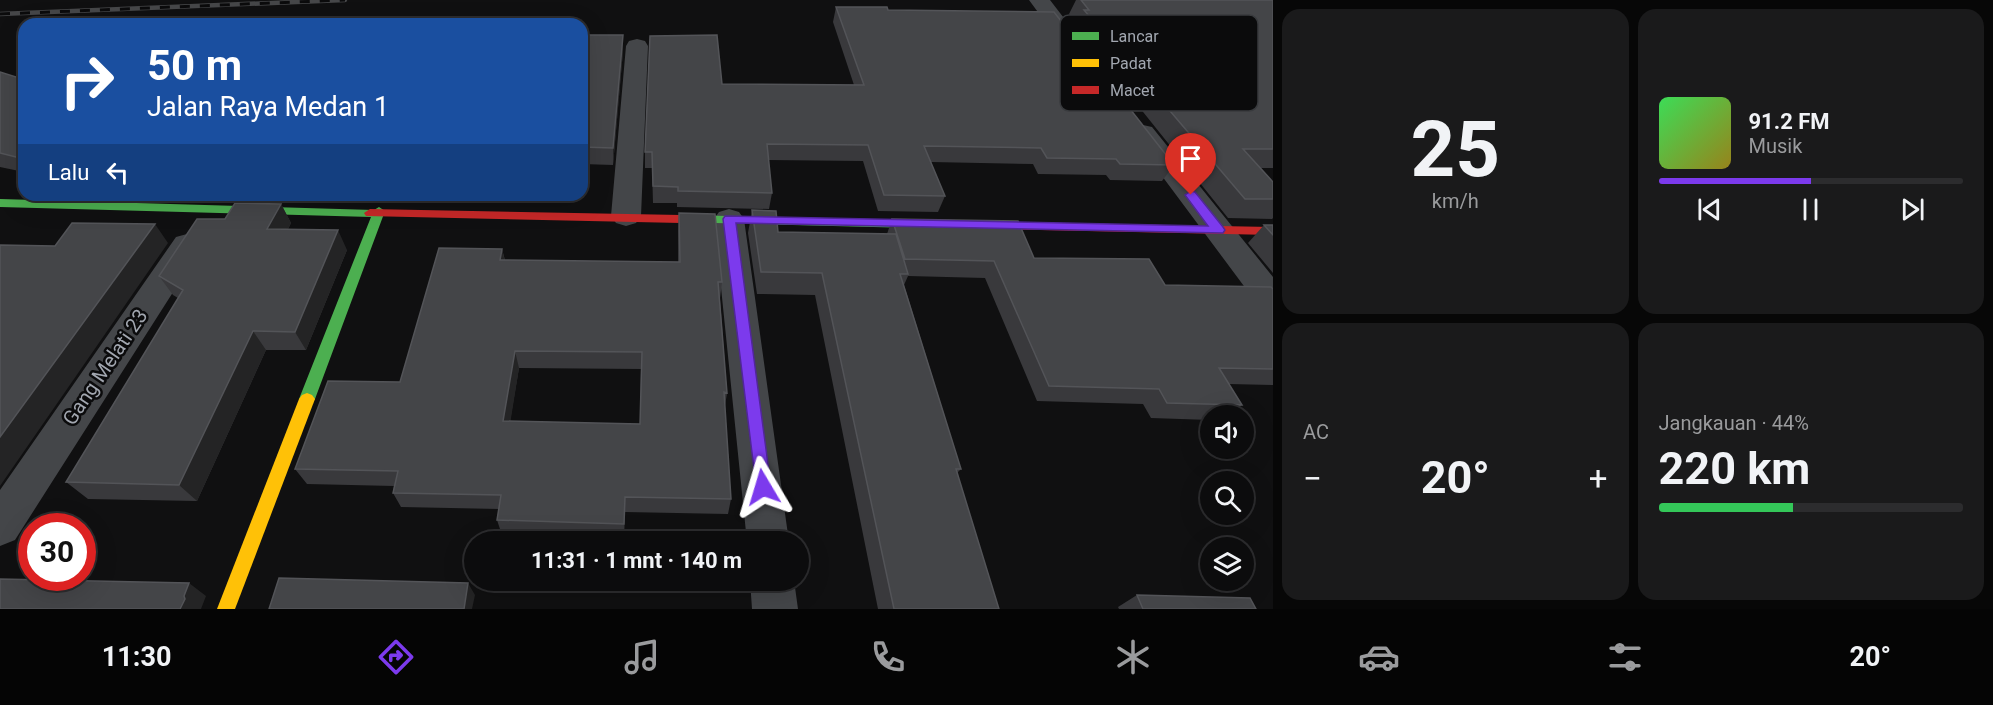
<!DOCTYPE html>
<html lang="id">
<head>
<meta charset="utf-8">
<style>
	body { margin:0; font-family:Roboto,sans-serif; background:#1a1a1b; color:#f1f3f6; height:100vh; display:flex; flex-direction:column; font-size:22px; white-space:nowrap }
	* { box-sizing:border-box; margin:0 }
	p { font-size:20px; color:#9a9b9d }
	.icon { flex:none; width:33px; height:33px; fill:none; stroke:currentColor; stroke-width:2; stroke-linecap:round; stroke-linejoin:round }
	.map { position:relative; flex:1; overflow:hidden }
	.panel { display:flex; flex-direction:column; gap:9px; padding:9px; background:#070707; width:720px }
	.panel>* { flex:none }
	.top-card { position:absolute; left:18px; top:18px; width:570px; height:183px; border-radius:18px; box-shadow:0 6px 24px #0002,0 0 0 2px #2c2c2e; background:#1a4fa0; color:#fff; overflow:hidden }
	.controls { position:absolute; left:1200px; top:405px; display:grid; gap:12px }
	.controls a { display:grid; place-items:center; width:54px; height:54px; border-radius:50%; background:#0c0c0d; box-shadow:0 6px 24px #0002,0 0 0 2px #2c2c2e; font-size:30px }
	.speed { position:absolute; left:18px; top:513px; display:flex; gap:12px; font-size:30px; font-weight:700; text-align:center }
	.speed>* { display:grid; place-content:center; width:78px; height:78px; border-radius:50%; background:#0c0c0d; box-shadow:0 6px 24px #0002,0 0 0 2px #2c2c2e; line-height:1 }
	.speed .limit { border:9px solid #d22; background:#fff; color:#111 }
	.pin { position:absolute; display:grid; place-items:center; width:51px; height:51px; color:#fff; margin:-62px -26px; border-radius:50% 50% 50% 0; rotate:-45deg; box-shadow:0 0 6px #0007 }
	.pin .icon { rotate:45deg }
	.me { position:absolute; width:66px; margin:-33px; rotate:353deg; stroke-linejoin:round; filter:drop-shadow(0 0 4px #0008) }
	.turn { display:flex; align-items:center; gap:21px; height:126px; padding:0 30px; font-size:27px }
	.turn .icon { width:78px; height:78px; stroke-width:2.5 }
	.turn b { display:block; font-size:42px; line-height:51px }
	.then { display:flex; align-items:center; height:57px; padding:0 30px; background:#0003; gap:12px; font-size:22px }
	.big { font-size:45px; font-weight:700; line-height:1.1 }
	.panel .card { flex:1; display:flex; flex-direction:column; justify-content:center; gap:9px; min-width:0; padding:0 21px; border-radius:18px; background:#1a1a1b }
	.panel .dial { align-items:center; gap:0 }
	.dial b { font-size:78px; line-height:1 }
	.song { display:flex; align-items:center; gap:18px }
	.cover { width:72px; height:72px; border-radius:9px; background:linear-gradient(135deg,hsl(130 70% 55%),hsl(50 70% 35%)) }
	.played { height:6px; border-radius:3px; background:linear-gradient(90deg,#7c3aed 50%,#2c2c2e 50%) }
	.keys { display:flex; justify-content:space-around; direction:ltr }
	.heat { display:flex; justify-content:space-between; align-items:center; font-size:33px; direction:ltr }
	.charge { height:9px; border-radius:4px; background:linear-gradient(90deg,#34c759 44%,#2c2c2e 0) }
	.panel .tiles { flex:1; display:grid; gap:9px; grid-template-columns:repeat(2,1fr) }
	.trip { position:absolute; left:464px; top:531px; width:345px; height:60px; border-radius:30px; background:#0c0c0d; box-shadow:0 6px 24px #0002,0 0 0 2px #2c2c2e; font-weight:700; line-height:60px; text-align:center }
	.dock { display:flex; height:96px; justify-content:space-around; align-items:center; background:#050505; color:#9a9b9d }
	.dock .icon { width:42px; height:42px }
	.dock .on { color:#7c3aed }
	.dock b { font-size:27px; color:#f1f3f6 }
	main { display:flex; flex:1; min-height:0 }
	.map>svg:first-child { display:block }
</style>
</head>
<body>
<main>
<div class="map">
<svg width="1273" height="609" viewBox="0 0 1273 609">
	<rect width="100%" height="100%" fill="#101011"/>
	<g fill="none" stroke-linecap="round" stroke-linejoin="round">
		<path fill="#444649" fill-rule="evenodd" d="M1029 0H1050L1087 48 1084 53 1076 55 1068 53Z
			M637 39 645 41 648 46 641 216 636 223 626 226 616 223 611 216 626 46 629 41Z
			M1143 125 1152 127 1273 277V312L1261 309 1130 133 1134 127Z
			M729 209 739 212 744 219 789 542H747L714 219 719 212Z
			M187 234 198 237 202 245 198 253 15 540 0 546V490L176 237Z
			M750 580H794L798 609H752Z"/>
		<path fill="#4caf50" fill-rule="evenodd" d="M0 199 374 210 379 207 385 211 315 399 312 403 307 405 302 403 299 399 371 217 0 207Z
			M681 215 954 221 960 225 954 229 677 222 675 219 677 216Z"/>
		<path fill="#ffc107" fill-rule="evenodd" d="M307 393 312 395 315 399 235 609H217L299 399 302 395Z"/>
		<path fill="#c62828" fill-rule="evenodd" d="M370 209 681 215 687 219 681 223 366 216 364 213Z
			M954 221 1273 227V235L950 228 948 225Z"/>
		<g stroke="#464749" stroke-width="4.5">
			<path id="rail" d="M0 14 345 0"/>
		</g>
		<use href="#rail" stroke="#0b0b0c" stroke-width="3" stroke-dasharray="10" stroke-linecap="butt"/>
	</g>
	<path fill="#39393c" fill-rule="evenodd" d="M1076 0H1273V168H1261L1273 182V218L1272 219 1228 218 1075 27 1077 23 1069 14Z
		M836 7 888 10 1174 165 1162 181 1110 180 1106 175 1038 174 1033 164 931 162 945 196 938 212 878 211 863 161 768 160 772 193 769 209 677 207V203H653L652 168H645V152L722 84 854 85 833 22Z
		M582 35 623 51 613 165 582 164Z
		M0 72 19 78 24 75V172L0 167Z
		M258 195H305L303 199 260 198Z
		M281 204 291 223 288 229 347 250 306 350H266L197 501 88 499 66 482 178 298 173 295 159 276 225 219Z
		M752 210 778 232 887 234 892 219 1034 258 1165 285 1273 289V385L1229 384 1242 405 1229 416H1210V420L1151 418 1143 404 1037 401 985 278 908 276 904 285 961 469 957 473 999 609H878L815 295 757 294 748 233Z
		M679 213 722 282 720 299 727 393 725 406 731 499 728 514 625 512 624 538 502 535 497 520 499 509 401 507 393 493 394 486 307 484 295 469 400 382 502 249 505 260 678 262V231ZM519 368 641 369 640 424 510 421Z
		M1264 225H1273V273L1248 243Z
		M1137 595 1256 609H1119L1118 607Z"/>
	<path fill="#242425" d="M623 35V51L613 165V148Z
		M281 204 291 223 278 249 267 229Z
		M155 224 168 243 0 486V437Z
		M338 230 347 250 306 350 295 332Z
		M502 249 506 267 500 260Z
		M253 331 266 350 197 501 179 485Z
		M515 351 519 368 508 437 503 421Z
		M625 497V512L624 538V524Z
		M189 583 206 596 201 609H180L184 596Z
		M468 583 475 595 472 609H464Z"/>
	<path fill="#444548" stroke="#535458" stroke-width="1.5" fill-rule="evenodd" d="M1081 0H1273V149H1243L1273 182V199H1245L1084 10H1089Z
		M836 7H887L888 10 1054 12 1174 165 1120 164 1116 159 1047 158 1041 148 924 146 945 196 884 195 868 145 767 144 772 193 678 191V187L653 186 652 152H645L650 36 717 35 722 84 864 85Z
		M450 17H511L509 24H447Z
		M217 19 267 20 264 24H213Z
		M582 35H623L613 148 582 147Z
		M0 72 19 78 24 75V159L0 153Z
		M235 203 281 204 267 229 338 230 295 332 253 331 179 485 66 482 183 290 159 276 197 219H225Z
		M752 210 776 211 778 232 896 234 908 274H900L961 469H956L999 609H894L822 273 761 272Z
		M679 213 715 214 722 282H718L727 393 724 392 731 499 625 497 624 524 497 520 501 495 393 493 398 471 295 469 328 381 400 382 439 248 502 249 500 260 680 262ZM515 351 642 352 640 424 503 421Z
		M892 219 1018 221 1034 258 1149 259 1165 285 1271 287 1273 289V369L1219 368 1242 405 1167 403 1159 389 1049 386 994 261 905 259Z
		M72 223 155 224 0 437V245L55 246Z
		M1264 225H1273V235Z
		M279 578 468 583 464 609H269Z
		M0 579 189 583 184 596 185 599 180 609H0Z
		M1137 595 1250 598 1256 609H1143Z"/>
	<path fill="#7c3aed" stroke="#51269a" stroke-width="1.5" d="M1191 191 1195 192 1223 227 1225 230 1223 233 736 223 771 487 769 493 763 495 757 493 723 219 725 216 1208 226 1185 195Z"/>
	<g text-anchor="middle" stroke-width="5" stroke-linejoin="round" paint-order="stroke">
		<g font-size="20" fill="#a2a7b0" stroke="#0b0b0c">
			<text transform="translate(105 367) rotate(-56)" y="7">Gang Melati 23</text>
		</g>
	</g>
	<rect x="1060" y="15" width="198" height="96" rx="9" fill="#0b0b0c" stroke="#383a3d" stroke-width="1.5"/>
	<rect x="1072" y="32" width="27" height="8" fill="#4caf50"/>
	<rect x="1072" y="59" width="27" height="8" fill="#ffc107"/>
	<rect x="1072" y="86" width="27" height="8" fill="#c62828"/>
	<g font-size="16" fill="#a2a7b0">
		<text x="1110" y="42">Lancar</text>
		<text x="1110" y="69">Padat</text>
		<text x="1110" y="96">Macet</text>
	</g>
</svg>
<div class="controls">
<a><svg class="icon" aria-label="sound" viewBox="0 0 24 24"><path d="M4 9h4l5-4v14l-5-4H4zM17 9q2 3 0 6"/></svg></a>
<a><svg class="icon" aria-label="search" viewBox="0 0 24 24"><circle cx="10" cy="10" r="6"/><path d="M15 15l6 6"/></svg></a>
<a><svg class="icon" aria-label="layers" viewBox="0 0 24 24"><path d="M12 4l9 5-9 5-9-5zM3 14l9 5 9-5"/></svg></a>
</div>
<div class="speed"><div class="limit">30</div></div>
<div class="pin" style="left:1191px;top:195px;background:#d93025"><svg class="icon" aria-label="arrive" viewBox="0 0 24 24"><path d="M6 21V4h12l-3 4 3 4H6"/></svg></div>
<svg class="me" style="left:763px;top:487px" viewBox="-20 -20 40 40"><path d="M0-17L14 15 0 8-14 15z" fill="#7c3aed" stroke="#fff" stroke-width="4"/></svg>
<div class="trip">11:31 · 1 mnt · 140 m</div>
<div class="top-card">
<div class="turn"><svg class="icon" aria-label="right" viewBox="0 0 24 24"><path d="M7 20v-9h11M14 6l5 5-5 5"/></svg><div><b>50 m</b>Jalan Raya Medan 1</div></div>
<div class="then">Lalu<svg class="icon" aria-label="left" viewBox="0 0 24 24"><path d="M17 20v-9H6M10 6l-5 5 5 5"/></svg></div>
</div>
</div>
<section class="panel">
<div class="tiles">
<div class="card dial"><b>25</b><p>km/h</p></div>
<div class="card">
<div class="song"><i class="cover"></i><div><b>91.2 FM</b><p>Musik</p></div></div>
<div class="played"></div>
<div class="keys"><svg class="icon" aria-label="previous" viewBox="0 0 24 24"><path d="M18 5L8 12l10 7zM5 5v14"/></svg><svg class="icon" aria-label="pause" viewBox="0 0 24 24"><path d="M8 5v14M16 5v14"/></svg><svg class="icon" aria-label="next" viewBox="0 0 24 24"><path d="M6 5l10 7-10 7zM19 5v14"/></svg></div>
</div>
<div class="card"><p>AC</p>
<div class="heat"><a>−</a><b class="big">20°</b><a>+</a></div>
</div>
<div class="card"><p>Jangkauan · 44%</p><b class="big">220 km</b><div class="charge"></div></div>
</div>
</section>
</main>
<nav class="dock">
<b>11:30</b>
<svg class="icon on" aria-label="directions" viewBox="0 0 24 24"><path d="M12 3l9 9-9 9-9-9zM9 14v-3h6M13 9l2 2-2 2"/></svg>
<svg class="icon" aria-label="music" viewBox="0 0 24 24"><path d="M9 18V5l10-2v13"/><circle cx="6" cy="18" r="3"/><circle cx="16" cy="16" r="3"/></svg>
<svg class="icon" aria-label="phone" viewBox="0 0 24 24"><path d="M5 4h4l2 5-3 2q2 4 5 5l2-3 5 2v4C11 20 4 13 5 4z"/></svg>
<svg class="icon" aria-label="climate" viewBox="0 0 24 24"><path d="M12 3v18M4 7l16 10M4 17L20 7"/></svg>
<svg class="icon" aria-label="car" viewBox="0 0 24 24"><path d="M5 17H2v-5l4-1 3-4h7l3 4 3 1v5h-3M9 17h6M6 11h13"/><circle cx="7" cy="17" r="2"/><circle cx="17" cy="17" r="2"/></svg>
<svg class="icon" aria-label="filters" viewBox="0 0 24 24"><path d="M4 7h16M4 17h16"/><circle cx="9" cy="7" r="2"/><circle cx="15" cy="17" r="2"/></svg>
<b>20°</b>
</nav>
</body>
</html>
